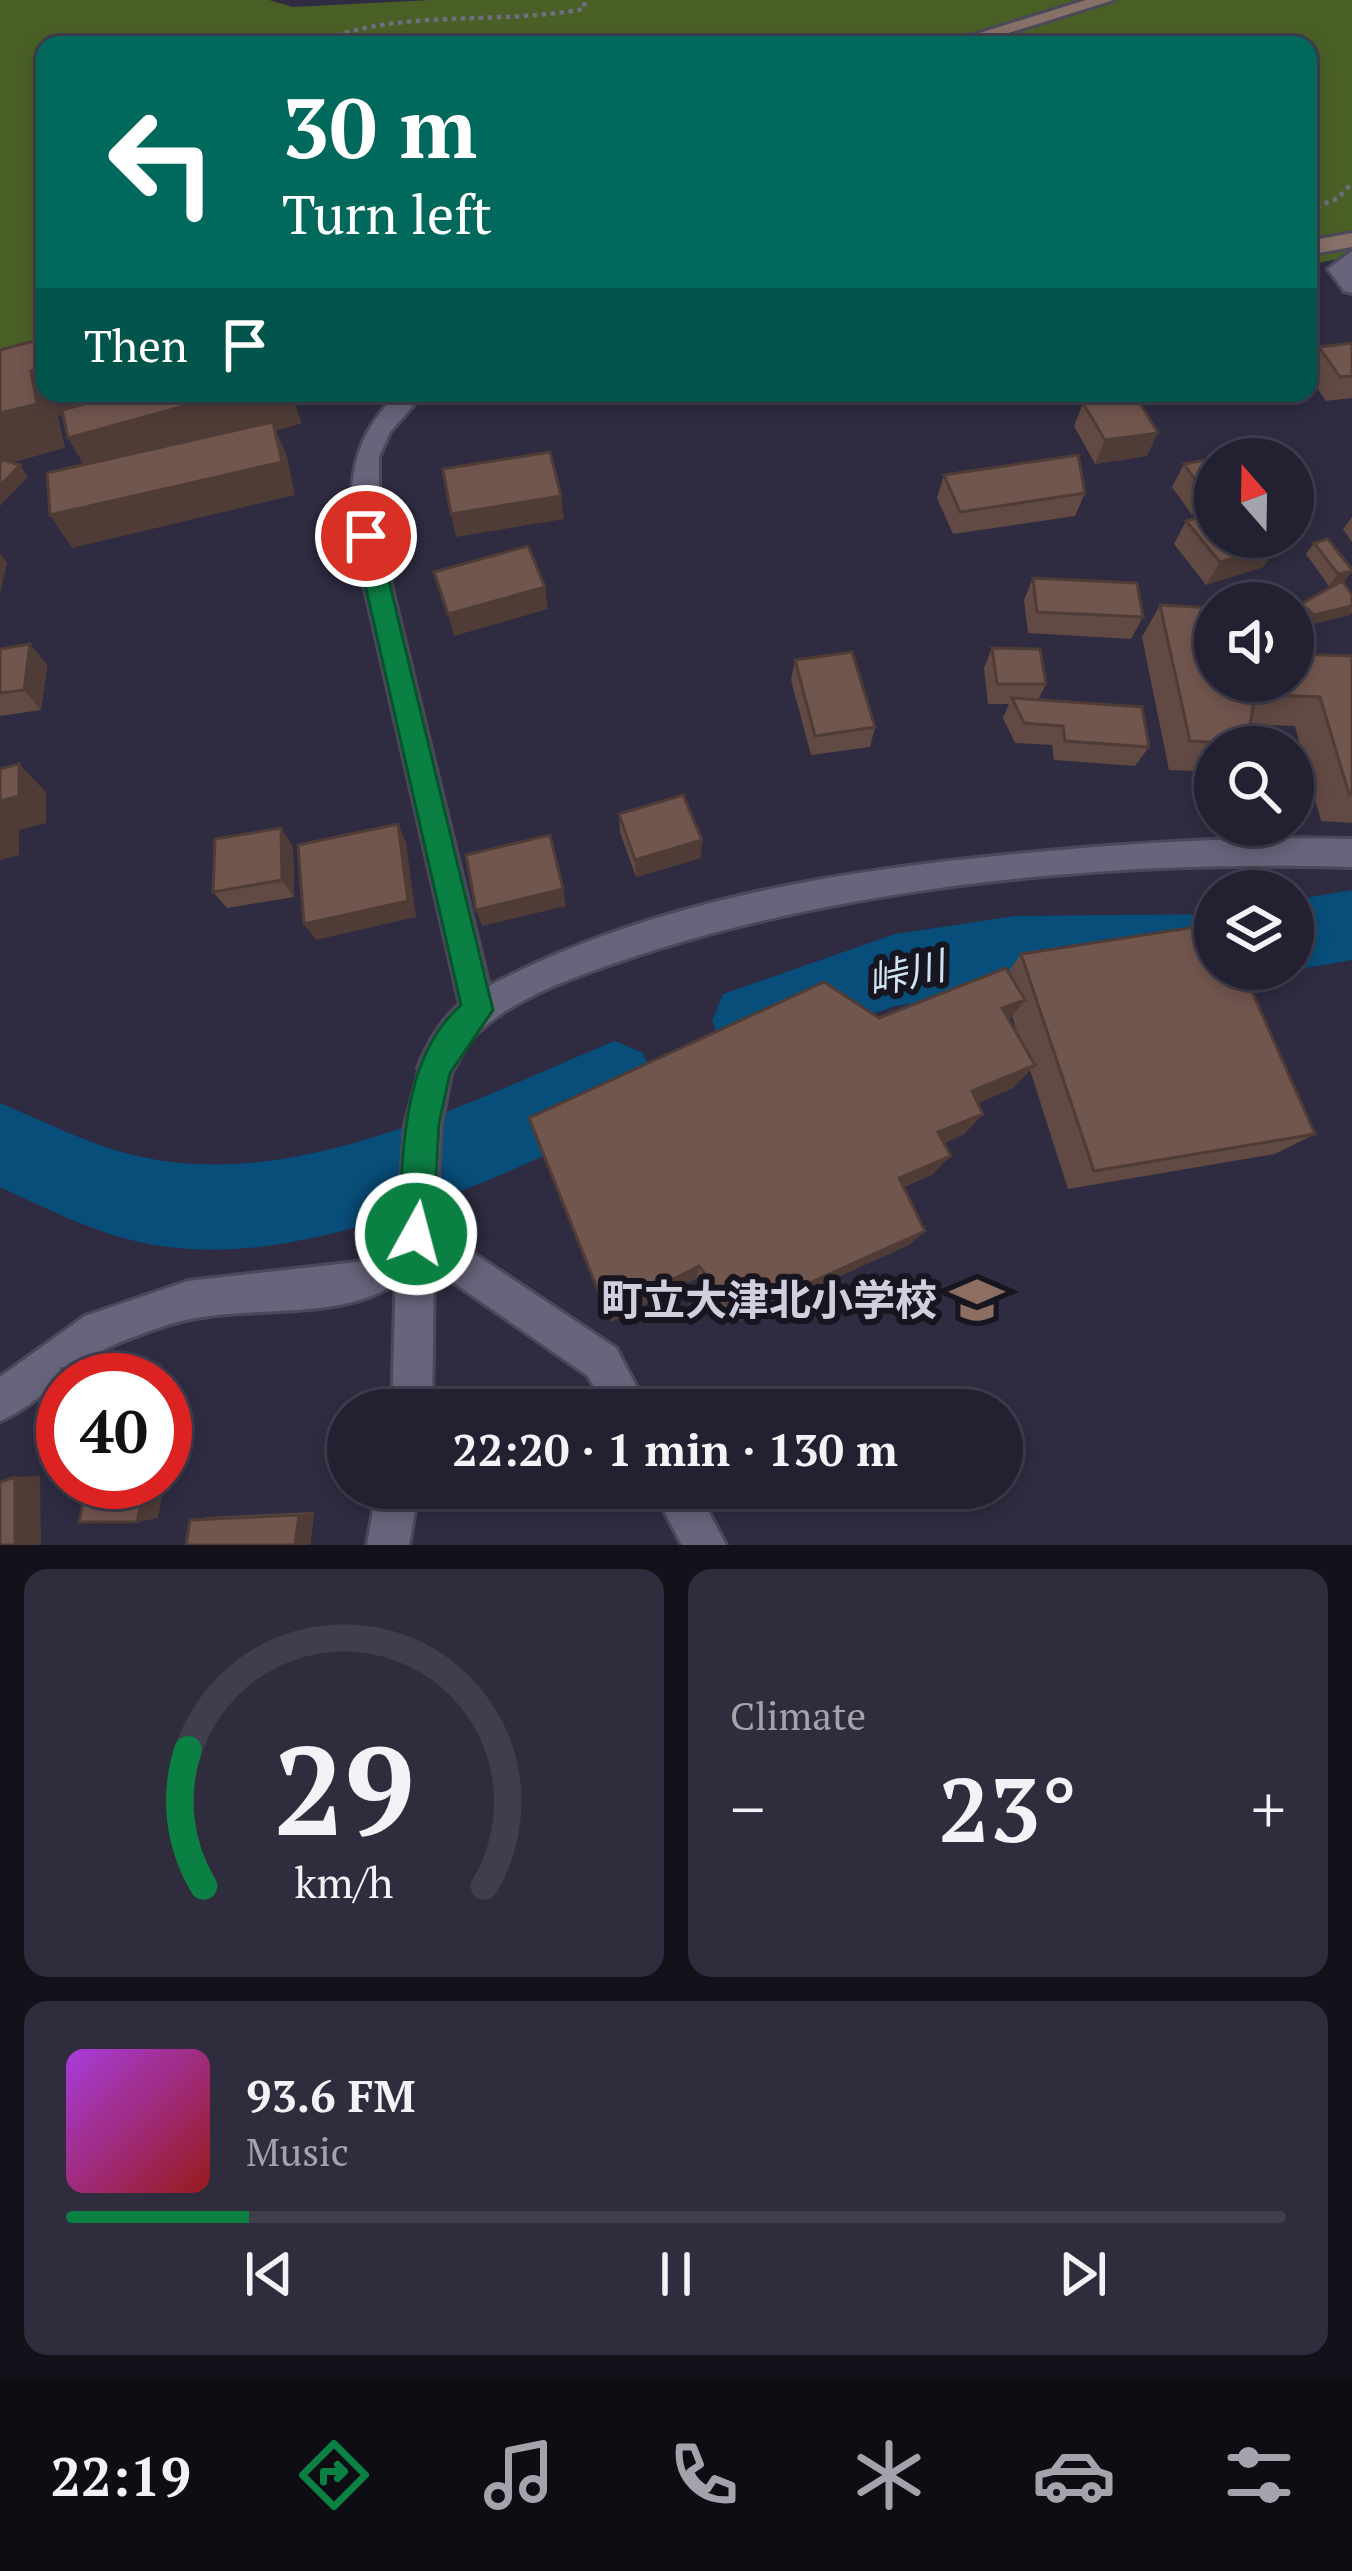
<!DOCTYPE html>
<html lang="en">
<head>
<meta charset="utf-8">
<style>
	body { margin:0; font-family:"PT Serif","Noto Sans JP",serif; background:#2f2d3d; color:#f1f3f6; height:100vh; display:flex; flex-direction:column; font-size:45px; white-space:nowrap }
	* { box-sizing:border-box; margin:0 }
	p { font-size:39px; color:#a3a3ab }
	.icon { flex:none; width:66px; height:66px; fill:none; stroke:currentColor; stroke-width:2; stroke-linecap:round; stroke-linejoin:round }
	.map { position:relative; height:1545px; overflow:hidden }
	.details { display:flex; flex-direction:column; gap:24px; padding:24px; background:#13121b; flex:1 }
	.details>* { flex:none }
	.guide { position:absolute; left:36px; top:36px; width:1281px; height:366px; border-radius:24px; box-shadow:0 6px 18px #0003,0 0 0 3px #403e4d; background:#00695c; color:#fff; overflow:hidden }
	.needle { width:78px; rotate:340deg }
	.controls { position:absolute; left:1194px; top:438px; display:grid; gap:24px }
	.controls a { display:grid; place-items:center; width:120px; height:120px; border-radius:50%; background:#232031; box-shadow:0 6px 18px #0003,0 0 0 3px #403e4d; font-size:60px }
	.speed { position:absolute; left:36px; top:1353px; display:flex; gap:24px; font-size:60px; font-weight:700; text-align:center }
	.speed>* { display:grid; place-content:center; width:156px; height:156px; border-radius:50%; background:#232031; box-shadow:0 6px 18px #0003,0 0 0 3px #403e4d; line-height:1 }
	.speed .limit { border:18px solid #d22; background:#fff; color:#111 }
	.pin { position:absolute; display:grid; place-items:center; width:102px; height:102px; color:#fff; margin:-51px; border:6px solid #fff; border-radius:50%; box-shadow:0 3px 12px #0007 }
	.me { position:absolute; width:132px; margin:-66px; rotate:7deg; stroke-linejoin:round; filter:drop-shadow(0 0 9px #0008) }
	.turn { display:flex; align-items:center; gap:42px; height:252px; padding:0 48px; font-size:54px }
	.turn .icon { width:156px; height:156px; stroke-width:2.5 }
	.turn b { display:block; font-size:84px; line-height:102px }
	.then { display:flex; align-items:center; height:114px; padding:0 48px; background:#0003; gap:24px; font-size:45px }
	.big { font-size:90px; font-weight:600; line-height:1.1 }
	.details .widget { flex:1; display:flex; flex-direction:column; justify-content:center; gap:18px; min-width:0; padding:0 42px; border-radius:24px; background:#2f2d3d }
	.details .dial { align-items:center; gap:0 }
	.dial svg { height:312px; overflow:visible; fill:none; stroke:#403e4d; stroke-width:7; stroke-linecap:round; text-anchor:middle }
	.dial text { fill:#f1f3f6; stroke:none }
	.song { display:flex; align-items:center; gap:36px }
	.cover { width:144px; height:144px; border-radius:18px; background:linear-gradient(135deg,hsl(280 70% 55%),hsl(0 70% 35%)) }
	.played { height:12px; border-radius:6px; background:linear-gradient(90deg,#0b8043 15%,#403e4d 15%) }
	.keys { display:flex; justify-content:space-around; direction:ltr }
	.heat { display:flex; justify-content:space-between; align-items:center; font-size:66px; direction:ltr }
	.details .tiles { flex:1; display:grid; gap:24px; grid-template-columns:1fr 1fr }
	.widget:last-child { grid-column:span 2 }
	.trip { position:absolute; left:327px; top:1389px; width:696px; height:120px; border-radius:60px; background:#232031; box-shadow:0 6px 18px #0003,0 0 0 3px #403e4d; font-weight:600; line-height:120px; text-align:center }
	.dock { display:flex; height:192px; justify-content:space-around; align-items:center; background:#0e0d14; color:#a3a3ab }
	.dock .icon { width:84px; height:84px }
	.dock .current { color:#0b8043 }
	.dock b { font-size:54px; color:#f1f3f6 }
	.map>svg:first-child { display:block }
</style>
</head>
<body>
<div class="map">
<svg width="1352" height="1545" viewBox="0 0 1352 1545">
	<rect width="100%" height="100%" fill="#2f2b41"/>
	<path fill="#4a5f26" d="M0 0H269L293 7 430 0H1352V256L1308 265V45H45V357L0 368Z"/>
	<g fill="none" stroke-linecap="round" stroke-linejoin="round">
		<path fill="#084e7a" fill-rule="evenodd" d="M1352 890V960L1293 970 1290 969 1293 900Z
			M1215 914V969H1244L1215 984 1015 988 895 1006 751 1059 723 1048 712 1021 723 994 895 934 1015 916Z
			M615 1041 643 1053 655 1081 643 1109C504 1175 312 1272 154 1245 101 1236 49 1210 0 1187V1103C48 1123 95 1148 147 1158 302 1190 476 1098 615 1041Z"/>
		<g stroke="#4b485a" stroke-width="6">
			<path id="minor" d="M1352 251V293L1344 291 1328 269Z
				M398 393H424L390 432 379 457V536L489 986C650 901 836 871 1016 854 1128 843 1239 836 1352 839V867C1096 859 805 888 566 981 535 993 496 1013 473 1037 458 1053 456 1077 435 1085L423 1080 418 1068C428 1044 440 1021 460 1004L353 536C348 477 354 436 398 393Z
				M416 1215 616 1348 649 1410H607L588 1376 434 1269 432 1410H392L397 1234 403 1221Z
				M377 1488H419L409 1545H367Z
				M652 1488H696L726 1545H682Z"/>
		</g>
		<g stroke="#4b485a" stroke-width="6">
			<path id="tertiary" d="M435 1051 447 1056 452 1068 441 1125 435 1234C393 1334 271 1300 186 1320 163 1325 138 1335 116 1344 73 1361 43 1403 0 1421V1377L85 1316 188 1281 366 1261 398 1226 405 1125 423 1056Z"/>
		</g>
		<g stroke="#4b485a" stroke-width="6">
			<path id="secondary" d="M1086 0H1114L970 45H941Z
				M1352 233V247L1308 255V241Z"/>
		</g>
		<path stroke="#706d7f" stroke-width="4.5" stroke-dasharray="4.5 4.5" stroke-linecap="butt" d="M311 45C398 7 492 26 584 9L585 0
			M1308 211 1338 198 1352 183"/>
		<use href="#minor" fill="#67647c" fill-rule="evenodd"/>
		<use href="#tertiary" fill="#67647c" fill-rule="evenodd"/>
		<use href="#secondary" fill="#867068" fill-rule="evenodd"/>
	</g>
	<path fill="#614a43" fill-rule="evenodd" d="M1352 343V398L1326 401 1308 375V366L1319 347Z
		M1083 403 1147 456 1095 464 1074 426Z
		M1215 459V511L1192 515 1172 487 1184 464Z
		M944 475 1085 493 1075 516 953 534 937 498Z
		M1352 517V542L1343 529Z
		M1186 521 1278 545 1263 567 1206 585 1174 544Z
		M1314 543 1352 572 1342 582 1352 595V613L1306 626 1293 615 1301 604 1338 583 1329 586 1306 554Z
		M1033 578 1143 617 1131 639 1028 633 1024 600Z
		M1160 605 1215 681 1352 656V823L1321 821 1295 726 1250 724 1247 744 1245 747H1215V772L1169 770 1142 637Z
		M30 644 47 665 41 710 0 716V649Z
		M992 648 1046 684 1038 700 1149 747 1135 766 1054 760 1052 745 1015 743 1003 718 1009 704H988L984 668Z
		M795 660 875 727 870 747 811 755 791 680Z
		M619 814 701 858 636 877 620 832Z
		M293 846 294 897 227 908 213 892Z
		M1021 954 1315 1134 1275 1154 1068 1189 1030 1070 1013 1088 978 1103 983 1114 964 1134 944 1143 933 1174 904 1187 925 1231 909 1245 732 1324 697 1278 611 1322 607 1313 879 1018 1008 972ZM1012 1016 1019 1039 1009 1020Z
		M314 1512 310 1545H186L190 1520 209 1517Z"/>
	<path fill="#4f3c37" d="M45 367V393H142L58 416 65 448 0 466V413L31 371Z
		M232 393H291L302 423 276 431 287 456 295 495 72 548 50 515 94 482 68 438Z
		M1158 433 1147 456 1095 464 1105 440Z
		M20 465 28 477 0 506V486Z
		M1306 474 1293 494V477Z
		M1215 490V511L1192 515 1204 492Z
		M561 496 564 519 456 537 451 514Z
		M1278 545 1263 567 1206 585 1220 562Z
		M0 553 7 563 0 594Z
		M1352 571 1344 582 1329 586 1338 574Z
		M545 587 548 609 454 636 448 614Z
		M1352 606 1350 615 1306 626 1314 615Z
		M30 644 47 665 41 710 24 690Z
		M19 764 46 792V823L19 830V855L0 860V801Z
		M398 824 406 842 416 917 316 940 304 924Z
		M281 828 293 846 294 897 282 880Z
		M702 840 701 858 636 877 635 860Z
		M563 889 566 906 482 926 476 910Z
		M1025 1000 1004 1026 1002 1008Z
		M1035 1065 1013 1088 954 1113 972 1091Z
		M983 1114 964 1134 922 1152 938 1132Z
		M951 1156 933 1174 885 1194 899 1178Z
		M925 1231 909 1245 732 1324 736 1316Z
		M699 1266 697 1278 611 1322 607 1313Z
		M142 1361 162 1364 159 1380H139Z
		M40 1476 41 1545H15V1477Z
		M145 1482H165L158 1518 137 1522Z
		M314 1512 310 1545H295L299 1515Z"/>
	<path fill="#71564e" stroke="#4f3c37" stroke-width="3" d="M45 338V367L31 371 37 404 0 413V350Z
		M1352 343V376L1340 377 1319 347Z
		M124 393H232L68 438 62 410Z
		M1135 395 1158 433 1105 440 1083 403Z
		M273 422 282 462 50 515 47 473Z
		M1283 445 1306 474 1293 477V459H1215V490L1204 492 1184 464Z
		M550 452 561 496 451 514 443 469Z
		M1078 455 1085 493 960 512 944 475Z
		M4 460 20 465 0 486V461Z
		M1215 513V537H1271L1278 545 1220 562 1186 521Z
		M1328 539 1352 570V571L1338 574 1314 543Z
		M528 546 545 587 448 614 434 572Z
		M1033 578 1137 583 1143 617 1037 612Z
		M1342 581 1352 595V606L1314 615 1301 604Z
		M1160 605 1215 608V681H1293V654L1352 656V794H1349L1320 697 1255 694 1247 744 1190 741Z
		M30 644 24 690 0 693V649Z
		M992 648 1040 649 1046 684H997Z
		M852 652 875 727 815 736 795 660Z
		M1012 698 1142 707 1149 747 1065 741 1063 726 1024 723Z
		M19 764V796L0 801V769Z
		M683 795 702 840 635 860 619 814Z
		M398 824 408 901 304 924 298 845Z
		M281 828 282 880 213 892 215 839Z
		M550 835 563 889 476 910 466 855Z
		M1215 924V969H1242L1315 1134 1094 1171 1021 954Z
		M1006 968 1025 1000 1002 1008 1035 1065 972 1091 983 1114 938 1132 951 1156 899 1178 925 1231 736 1316 699 1266 607 1313 529 1118 824 982 879 1018Z
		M142 1361 139 1380H63V1447L46 1448 62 1369Z
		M15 1477V1545H0V1482Z
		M88 1482H145L137 1522H79Z
		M299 1515 295 1545H186L190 1520Z"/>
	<path fill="#0b8043" stroke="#07532c" stroke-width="3" d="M366 528 378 536 493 1010 450 1073 439 1124 433 1234 428 1246 416 1251 403 1246 398 1234C404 1157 399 1060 461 1005L354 536Z"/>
	<defs>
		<g id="school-bare" transform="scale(4.14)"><path d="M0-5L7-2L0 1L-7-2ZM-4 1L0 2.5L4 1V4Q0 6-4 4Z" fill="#8d6e63" stroke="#17151f" stroke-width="2.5" paint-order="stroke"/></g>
	</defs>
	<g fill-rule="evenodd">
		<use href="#school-bare" x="977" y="1300"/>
	</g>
	<g text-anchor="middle" stroke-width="12" stroke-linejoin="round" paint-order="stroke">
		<g font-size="39" font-style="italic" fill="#d1e4f4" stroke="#17151f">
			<text transform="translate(906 973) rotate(-13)" y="14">峠川</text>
		</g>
		<g font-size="42" font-weight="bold" fill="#d1cfdd" stroke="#17151f" text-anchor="end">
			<text x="937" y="1315">町立大津北小学校</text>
		</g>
	</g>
</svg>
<div class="controls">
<a><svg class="needle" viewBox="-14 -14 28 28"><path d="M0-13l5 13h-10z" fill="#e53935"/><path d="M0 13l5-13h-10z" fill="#a3a3ab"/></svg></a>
<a><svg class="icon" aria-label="sound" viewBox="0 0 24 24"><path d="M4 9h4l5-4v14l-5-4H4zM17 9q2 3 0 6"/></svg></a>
<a><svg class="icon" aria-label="search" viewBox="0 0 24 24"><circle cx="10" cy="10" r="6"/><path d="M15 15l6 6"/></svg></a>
<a><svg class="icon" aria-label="layers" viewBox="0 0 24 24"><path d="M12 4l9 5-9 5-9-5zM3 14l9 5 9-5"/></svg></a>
</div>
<div class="speed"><div class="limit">40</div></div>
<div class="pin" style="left:366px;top:536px;background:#d93025"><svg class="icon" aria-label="arrive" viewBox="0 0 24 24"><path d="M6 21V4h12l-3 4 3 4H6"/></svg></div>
<svg class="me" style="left:416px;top:1234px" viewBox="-20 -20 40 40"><circle r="17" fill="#0b8043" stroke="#fff" stroke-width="3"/><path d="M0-11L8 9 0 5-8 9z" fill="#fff"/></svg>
<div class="trip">22:20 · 1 min · 130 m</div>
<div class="guide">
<div class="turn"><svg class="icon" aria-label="left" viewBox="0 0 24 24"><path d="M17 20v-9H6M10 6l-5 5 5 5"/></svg><div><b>30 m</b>Turn left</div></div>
<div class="then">Then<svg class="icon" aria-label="arrive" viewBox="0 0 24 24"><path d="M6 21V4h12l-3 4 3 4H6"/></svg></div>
</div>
</div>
<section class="details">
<div class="tiles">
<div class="widget dial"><svg viewBox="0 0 100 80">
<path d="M14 69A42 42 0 1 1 86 69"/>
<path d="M14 69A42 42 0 0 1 10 34" stroke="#0b8043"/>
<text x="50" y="56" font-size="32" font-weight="700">29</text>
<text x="50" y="72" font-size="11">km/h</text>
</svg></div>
<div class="widget"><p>Climate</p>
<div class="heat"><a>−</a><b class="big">23°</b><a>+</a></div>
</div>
<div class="widget">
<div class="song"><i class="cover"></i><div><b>93.6 FM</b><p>Music</p></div></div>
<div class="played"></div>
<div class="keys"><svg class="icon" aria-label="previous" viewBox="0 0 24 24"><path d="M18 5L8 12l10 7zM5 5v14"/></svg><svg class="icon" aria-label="pause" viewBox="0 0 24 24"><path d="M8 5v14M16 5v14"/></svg><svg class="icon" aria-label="next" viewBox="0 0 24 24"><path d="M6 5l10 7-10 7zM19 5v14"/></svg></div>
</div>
</div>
</section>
<nav class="dock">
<b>22:19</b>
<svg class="icon current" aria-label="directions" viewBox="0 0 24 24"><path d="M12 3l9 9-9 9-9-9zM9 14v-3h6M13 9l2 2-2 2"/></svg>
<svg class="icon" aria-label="music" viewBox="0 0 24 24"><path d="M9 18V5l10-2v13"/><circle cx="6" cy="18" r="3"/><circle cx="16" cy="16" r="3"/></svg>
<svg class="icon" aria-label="phone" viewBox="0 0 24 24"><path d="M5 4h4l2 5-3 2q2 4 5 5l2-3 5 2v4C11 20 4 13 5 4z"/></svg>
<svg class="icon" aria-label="climate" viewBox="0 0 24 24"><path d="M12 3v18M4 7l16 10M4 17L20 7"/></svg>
<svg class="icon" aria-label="car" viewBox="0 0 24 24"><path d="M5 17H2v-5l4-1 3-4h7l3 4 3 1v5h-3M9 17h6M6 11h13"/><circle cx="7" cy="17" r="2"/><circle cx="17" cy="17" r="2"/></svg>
<svg class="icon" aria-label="filters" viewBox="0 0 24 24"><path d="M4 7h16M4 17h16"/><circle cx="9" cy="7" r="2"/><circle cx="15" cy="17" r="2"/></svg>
</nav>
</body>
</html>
